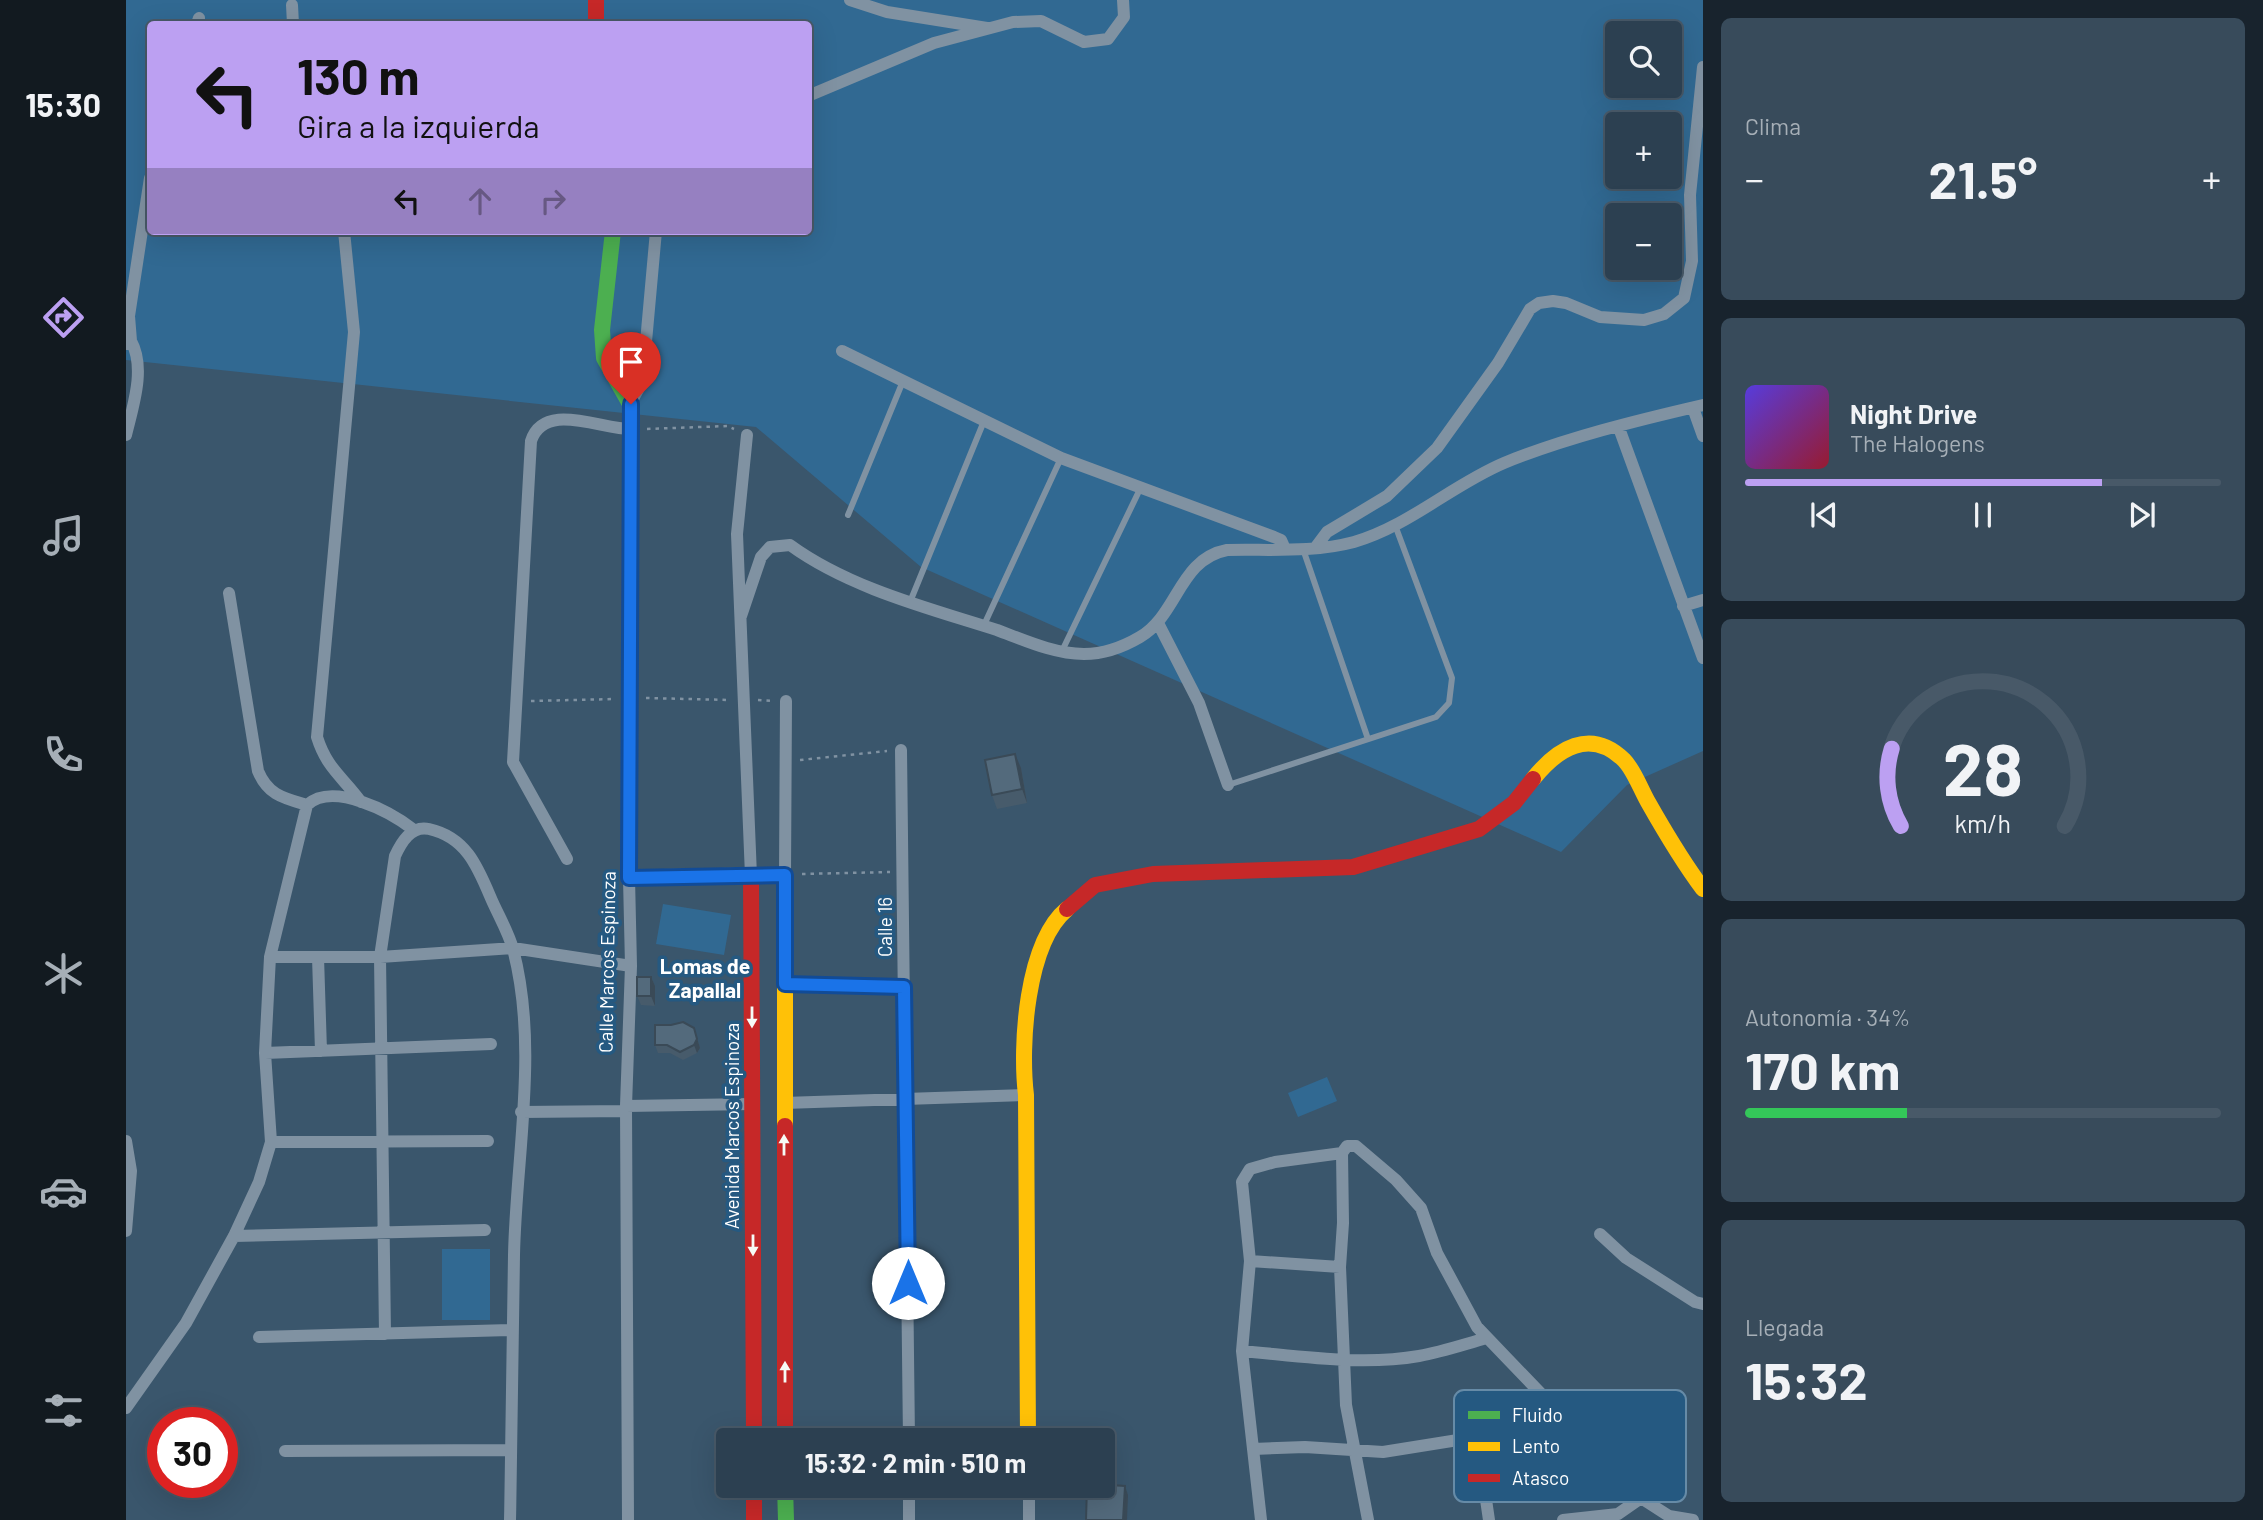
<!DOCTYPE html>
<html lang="es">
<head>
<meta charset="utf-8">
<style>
	body { margin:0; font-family:Barlow,sans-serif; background:#384b5b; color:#f1f3f6; height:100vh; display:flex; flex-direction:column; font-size:26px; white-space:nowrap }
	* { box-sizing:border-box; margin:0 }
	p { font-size:23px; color:#a6afb7 }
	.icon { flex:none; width:38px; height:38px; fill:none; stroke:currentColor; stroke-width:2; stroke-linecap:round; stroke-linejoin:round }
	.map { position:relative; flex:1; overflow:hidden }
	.drawer { display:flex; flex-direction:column; gap:18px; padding:18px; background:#18232d; width:560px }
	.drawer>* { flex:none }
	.banner { position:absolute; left:21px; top:21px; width:665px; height:214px; border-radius:7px; box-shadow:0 7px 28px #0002,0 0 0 2px #485968; background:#bca0f2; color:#111; overflow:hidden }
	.tools { position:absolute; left:1479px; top:21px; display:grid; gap:14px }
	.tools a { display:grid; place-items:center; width:77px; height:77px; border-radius:7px; background:#2c4051; box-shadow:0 7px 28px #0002,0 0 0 2px #485968; font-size:35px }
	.speed { position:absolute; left:21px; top:1407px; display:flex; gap:14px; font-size:35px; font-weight:700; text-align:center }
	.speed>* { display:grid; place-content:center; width:91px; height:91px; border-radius:50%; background:#2c4051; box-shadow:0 7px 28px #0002,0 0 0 2px #485968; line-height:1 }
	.speed .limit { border:10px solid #d22; background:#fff; color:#111 }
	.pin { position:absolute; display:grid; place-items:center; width:60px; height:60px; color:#fff; margin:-72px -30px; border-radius:50% 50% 50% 0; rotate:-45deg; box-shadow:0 0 7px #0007 }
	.pin .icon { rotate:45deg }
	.me { position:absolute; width:77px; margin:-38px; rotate:0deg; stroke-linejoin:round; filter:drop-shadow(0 0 5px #0008) }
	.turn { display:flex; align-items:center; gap:24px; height:147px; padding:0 35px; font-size:32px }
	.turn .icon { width:91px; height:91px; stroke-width:2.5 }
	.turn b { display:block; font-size:49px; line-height:60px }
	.lanes { display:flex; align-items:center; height:66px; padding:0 35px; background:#0003; justify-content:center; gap:35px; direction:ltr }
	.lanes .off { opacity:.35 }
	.big { font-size:52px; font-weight:700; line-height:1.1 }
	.drawer .tile { flex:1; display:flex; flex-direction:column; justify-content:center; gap:10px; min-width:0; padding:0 24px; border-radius:10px; background:#384b5b }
	.drawer .dial { align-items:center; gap:0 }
	.dial svg { height:182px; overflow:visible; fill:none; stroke:#485968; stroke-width:7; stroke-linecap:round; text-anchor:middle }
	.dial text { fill:#f1f3f6; stroke:none }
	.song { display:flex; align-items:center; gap:21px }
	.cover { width:84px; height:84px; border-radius:10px; background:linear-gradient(135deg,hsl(250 70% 55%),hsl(350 70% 35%)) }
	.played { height:7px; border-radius:4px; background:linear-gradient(90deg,#bca0f2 75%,#485968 75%) }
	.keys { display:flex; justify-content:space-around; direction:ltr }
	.heat { display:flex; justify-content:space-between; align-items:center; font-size:38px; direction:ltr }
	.charge { height:10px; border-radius:5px; background:linear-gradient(90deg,#34c759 34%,#485968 0) }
	.trip { position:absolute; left:590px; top:1428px; width:399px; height:70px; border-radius:7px; background:#2c4051; box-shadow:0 7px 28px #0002,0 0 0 2px #485968; font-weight:700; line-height:70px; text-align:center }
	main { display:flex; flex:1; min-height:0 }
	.dock { display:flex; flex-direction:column; width:126px; justify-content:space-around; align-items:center; background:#121a20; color:#a6afb7 }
	.dock .icon { width:49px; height:49px }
	.dock .on { color:#bca0f2 }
	.dock b { font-size:32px; color:#f1f3f6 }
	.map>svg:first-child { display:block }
</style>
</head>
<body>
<main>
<nav class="dock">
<b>15:30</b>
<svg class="icon on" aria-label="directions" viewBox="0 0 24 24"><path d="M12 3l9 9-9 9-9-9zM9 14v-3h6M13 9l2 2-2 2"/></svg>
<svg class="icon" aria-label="music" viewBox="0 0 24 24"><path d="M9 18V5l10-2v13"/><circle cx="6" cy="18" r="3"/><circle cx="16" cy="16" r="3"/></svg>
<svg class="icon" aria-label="phone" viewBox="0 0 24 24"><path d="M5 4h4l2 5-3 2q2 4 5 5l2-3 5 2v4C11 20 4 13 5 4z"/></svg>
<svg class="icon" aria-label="climate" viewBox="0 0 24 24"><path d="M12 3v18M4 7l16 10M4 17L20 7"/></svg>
<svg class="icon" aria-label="car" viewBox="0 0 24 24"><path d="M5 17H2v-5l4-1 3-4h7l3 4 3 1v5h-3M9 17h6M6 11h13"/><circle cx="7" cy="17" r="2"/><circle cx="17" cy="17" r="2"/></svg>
<svg class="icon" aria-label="filters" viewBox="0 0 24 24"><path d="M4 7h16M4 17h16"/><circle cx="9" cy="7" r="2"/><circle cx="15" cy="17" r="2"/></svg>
</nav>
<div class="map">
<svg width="1577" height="1520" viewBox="0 0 1577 1520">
	<rect width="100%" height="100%" fill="#3a566c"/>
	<path fill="#316992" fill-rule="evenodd" d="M0 0H1577V751L1501 785 1435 852 795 567 630 427 0 360ZM24 24H682V231H24ZM1491 33H1544V86H1491ZM1491 124H1544V177H1491ZM1491 215H1544V268H1491Z
		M537 904 605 915 598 955 530 944Z
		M1201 1077 1211 1101 1172 1117 1162 1093Z
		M316 1249H364V1320H316Z"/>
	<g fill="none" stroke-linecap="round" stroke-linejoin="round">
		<path stroke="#8092a2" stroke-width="2.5" stroke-dasharray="3.5 5" stroke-linecap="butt" d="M521 429 601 426 608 429
			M520 698 605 700
			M632 700 647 701
			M405 701 489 699
			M674 760 761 751
			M676 874 764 872"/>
		<path stroke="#8092a2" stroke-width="6" d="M722 515 777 381
			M1177 549 1242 739
			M784 602 858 421
			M858 625 935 458
			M936 651 1015 487
			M1102 785 1310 717 1323 703 1326 678 1269 525"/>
		<path stroke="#8092a2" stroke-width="12" d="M724 0 761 12 861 28
			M166 5 167 24
			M71 24 73 18
			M682 96 808 43 887 22 915 21 958 42 982 39 998 17 997 0
			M218 231 228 332 191 737C201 769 217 777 235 802
			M5 341 3 316 24 178
			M716 351 935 458 1148 537 1155 540 1159 549
			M504 404 514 386 518 364 530 231
			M1567 408 1577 436
			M1493 428 1577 658
			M0 435C7 406 20 368 5 341L0 344
			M621 435 611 534 625 876
			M1189 548 1201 532 1261 496 1311 448 1372 363 1404 309 1413 303 1427 301 1440 303 1474 317 1518 320 1538 314 1558 298 1566 261 1564 195 1577 67
			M103 593 132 771C142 795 157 798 181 805 207 781 265 812 288 830
			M1557 606 1577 600
			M615 616 635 557 644 547 664 545C723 588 802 608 871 630 898 640 928 654 958 654 978 654 997 647 1014 637 1052 615 1053 559 1101 550 1142 549 1187 553 1228 542 1283 526 1326 485 1378 463 1439 438 1512 420 1577 405
			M1032 623 1073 703 1102 785
			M775 750 783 1440
			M441 859 387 762 405 441C418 401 474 429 505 429
			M659 875 660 701
			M144 957H254L387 948 505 966
			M192 957 195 1051
			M659 984 778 987
			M139 1053 365 1044
			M658 1103 900 1095
			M500 1106 627 1104
			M395 1112 500 1111
			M0 1141 5 1171 0 1231
			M145 1142 362 1141
			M1216 1153 1217 1223 1214 1267 1220 1405 1242 1520
			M1474 1234 1500 1258 1569 1302 1577 1304
			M108 1236 359 1230
			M1124 1261 1214 1267
			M259 1334 254 957 269 856C275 843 285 825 303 829 339 837 351 865 364 896 371 913 382 931 387 949 413 1047 390 1156 388 1255 386 1344 386 1432 384 1520
			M133 1337 386 1330
			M1116 1351C1174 1356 1235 1366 1293 1356 1316 1352 1339 1344 1361 1338
			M0 1408 60 1323 108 1236 133 1182 145 1142 139 1053 144 957 181 805
			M1351 1438 1363 1520
			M1127 1449 1179 1447 1257 1452 1445 1422
			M159 1451 385 1450
			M783 1486V1520
			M903 1486V1520
			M502 1520 500 1106 505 966 503 878
			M1135 1520 1116 1351 1124 1261 1116 1182 1124 1169 1149 1162 1216 1153 1221 1146H1230L1270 1180 1295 1208 1311 1253 1351 1327 1515 1498 1543 1516 1567 1520
			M1437 1520 1492 1514 1515 1498"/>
		<path stroke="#4caf50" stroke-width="16" d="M487 231 476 330 478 358 504 404V505
			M659 1486 660 1520"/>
		<path stroke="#ffc107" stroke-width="16" d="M1407 779C1431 749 1464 727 1498 760 1508 770 1515 790 1522 802 1539 832 1556 861 1577 889
			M537 877 659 875V1126
			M902 1440 900 1095C894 1046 900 943 941 909"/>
		<path stroke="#c62828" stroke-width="16" d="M470 0V24
			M504 505 503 878 537 877
			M625 876 628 1440
			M941 909 969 885 1027 874 1227 867 1353 829 1388 803 1407 779
			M659 1126V1440
			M628 1486V1520"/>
	</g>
	<path fill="#475b6b" d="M895 768 901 803 871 809 866 795Z
		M525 977 529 986V1006L515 1005 511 996Z
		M568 1028 574 1048 571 1053 557 1060 544 1053H532L529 1045Z"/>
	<path fill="#3a4a57" d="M889 754 895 768 901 803 896 789Z
		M525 977 529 986V1006L525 996Z
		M568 1028 574 1048 571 1053 568 1045Z
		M986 1470 989 1480V1495L985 1485Z
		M999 1486 1002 1495 1001 1520H997Z"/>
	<path fill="#536a7c" stroke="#3a4a57" stroke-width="2" d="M889 754 896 789 866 795 859 760Z
		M511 977H525V996H511Z
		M557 1022 568 1028 571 1039 568 1045 554 1052 541 1045H529V1025H545Z
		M976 1470H986L985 1485 999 1486 997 1520H960L961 1486H976Z"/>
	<defs><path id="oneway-solid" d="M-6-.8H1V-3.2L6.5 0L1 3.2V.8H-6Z" transform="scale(1.75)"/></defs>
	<g fill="#f6fbf6">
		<use href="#oneway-solid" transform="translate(626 1017) rotate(90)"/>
		<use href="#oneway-solid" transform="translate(658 1145) rotate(-90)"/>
		<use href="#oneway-solid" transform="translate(627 1245) rotate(90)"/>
		<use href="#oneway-solid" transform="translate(659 1372) rotate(-90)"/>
	</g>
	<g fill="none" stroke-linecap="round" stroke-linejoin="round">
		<g stroke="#114b97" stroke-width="18">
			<path id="route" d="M505 404 503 878 659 875V984L778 987 782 1283"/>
		</g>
		<use href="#route" stroke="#1a73e8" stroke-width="12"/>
	</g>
	<g text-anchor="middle" stroke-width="7" stroke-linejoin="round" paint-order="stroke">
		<g font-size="19" fill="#fff" stroke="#255981">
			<text transform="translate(759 927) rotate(-90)" y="7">Calle 16</text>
			<text transform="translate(481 962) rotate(-89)" y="7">Calle Marcos Espinoza</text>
			<text transform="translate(606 1126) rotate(-90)" y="7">Avenida Marcos Espinoza</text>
		</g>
		<g font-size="21" font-weight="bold" fill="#fff" stroke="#255981">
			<text x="579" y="974">Lomas de<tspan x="579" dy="24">Zapallal</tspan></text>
		</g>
	</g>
	<rect x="1328" y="1390" width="232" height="112" rx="10" fill="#255981" stroke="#668ba7" stroke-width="2"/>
	<rect x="1342" y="1411" width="32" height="8" fill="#4caf50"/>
	<rect x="1342" y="1442" width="32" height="9" fill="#ffc107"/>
	<rect x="1342" y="1474" width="32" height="8" fill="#c62828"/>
	<g font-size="19" fill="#fff">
		<text x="1386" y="1422">Fluido</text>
		<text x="1386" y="1453">Lento</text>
		<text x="1386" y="1485">Atasco</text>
	</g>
</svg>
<div class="tools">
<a><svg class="icon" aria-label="search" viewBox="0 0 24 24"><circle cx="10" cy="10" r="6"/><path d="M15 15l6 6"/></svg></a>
<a>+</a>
<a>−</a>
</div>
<div class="speed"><div class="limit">30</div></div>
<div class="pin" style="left:505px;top:404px;background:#d93025"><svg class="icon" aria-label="arrive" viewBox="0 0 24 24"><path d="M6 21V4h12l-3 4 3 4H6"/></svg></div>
<svg class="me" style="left:782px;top:1283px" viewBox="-20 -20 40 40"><circle r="19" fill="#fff"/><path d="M0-13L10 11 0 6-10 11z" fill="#1a73e8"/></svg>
<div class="trip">15:32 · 2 min · 510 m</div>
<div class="banner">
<div class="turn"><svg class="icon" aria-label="left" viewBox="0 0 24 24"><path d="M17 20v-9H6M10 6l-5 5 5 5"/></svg><div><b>130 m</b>Gira a la izquierda</div></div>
<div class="lanes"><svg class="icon" aria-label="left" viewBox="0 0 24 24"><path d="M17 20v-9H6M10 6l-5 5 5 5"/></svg><svg class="icon off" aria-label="ahead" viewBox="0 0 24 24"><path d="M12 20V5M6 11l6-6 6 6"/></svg><svg class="icon off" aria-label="right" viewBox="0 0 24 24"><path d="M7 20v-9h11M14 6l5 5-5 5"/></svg></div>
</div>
</div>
<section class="drawer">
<div class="tile"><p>Clima</p>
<div class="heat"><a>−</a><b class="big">21.5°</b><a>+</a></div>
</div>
<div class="tile">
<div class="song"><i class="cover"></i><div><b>Night Drive</b><p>The Halogens</p></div></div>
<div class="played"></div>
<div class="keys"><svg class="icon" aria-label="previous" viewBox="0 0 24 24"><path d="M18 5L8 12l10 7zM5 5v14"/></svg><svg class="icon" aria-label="pause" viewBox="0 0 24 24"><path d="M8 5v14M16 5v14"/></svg><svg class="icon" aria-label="next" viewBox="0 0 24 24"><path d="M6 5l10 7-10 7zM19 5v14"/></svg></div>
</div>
<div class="tile dial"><svg viewBox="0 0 100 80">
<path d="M14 69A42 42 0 1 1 86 69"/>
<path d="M14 69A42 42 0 0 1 10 35" stroke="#bca0f2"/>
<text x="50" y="56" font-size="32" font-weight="700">28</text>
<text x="50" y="72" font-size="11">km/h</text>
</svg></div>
<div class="tile"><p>Autonomía · 34%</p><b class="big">170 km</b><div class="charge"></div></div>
<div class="tile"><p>Llegada</p><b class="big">15:32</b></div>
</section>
</main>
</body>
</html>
